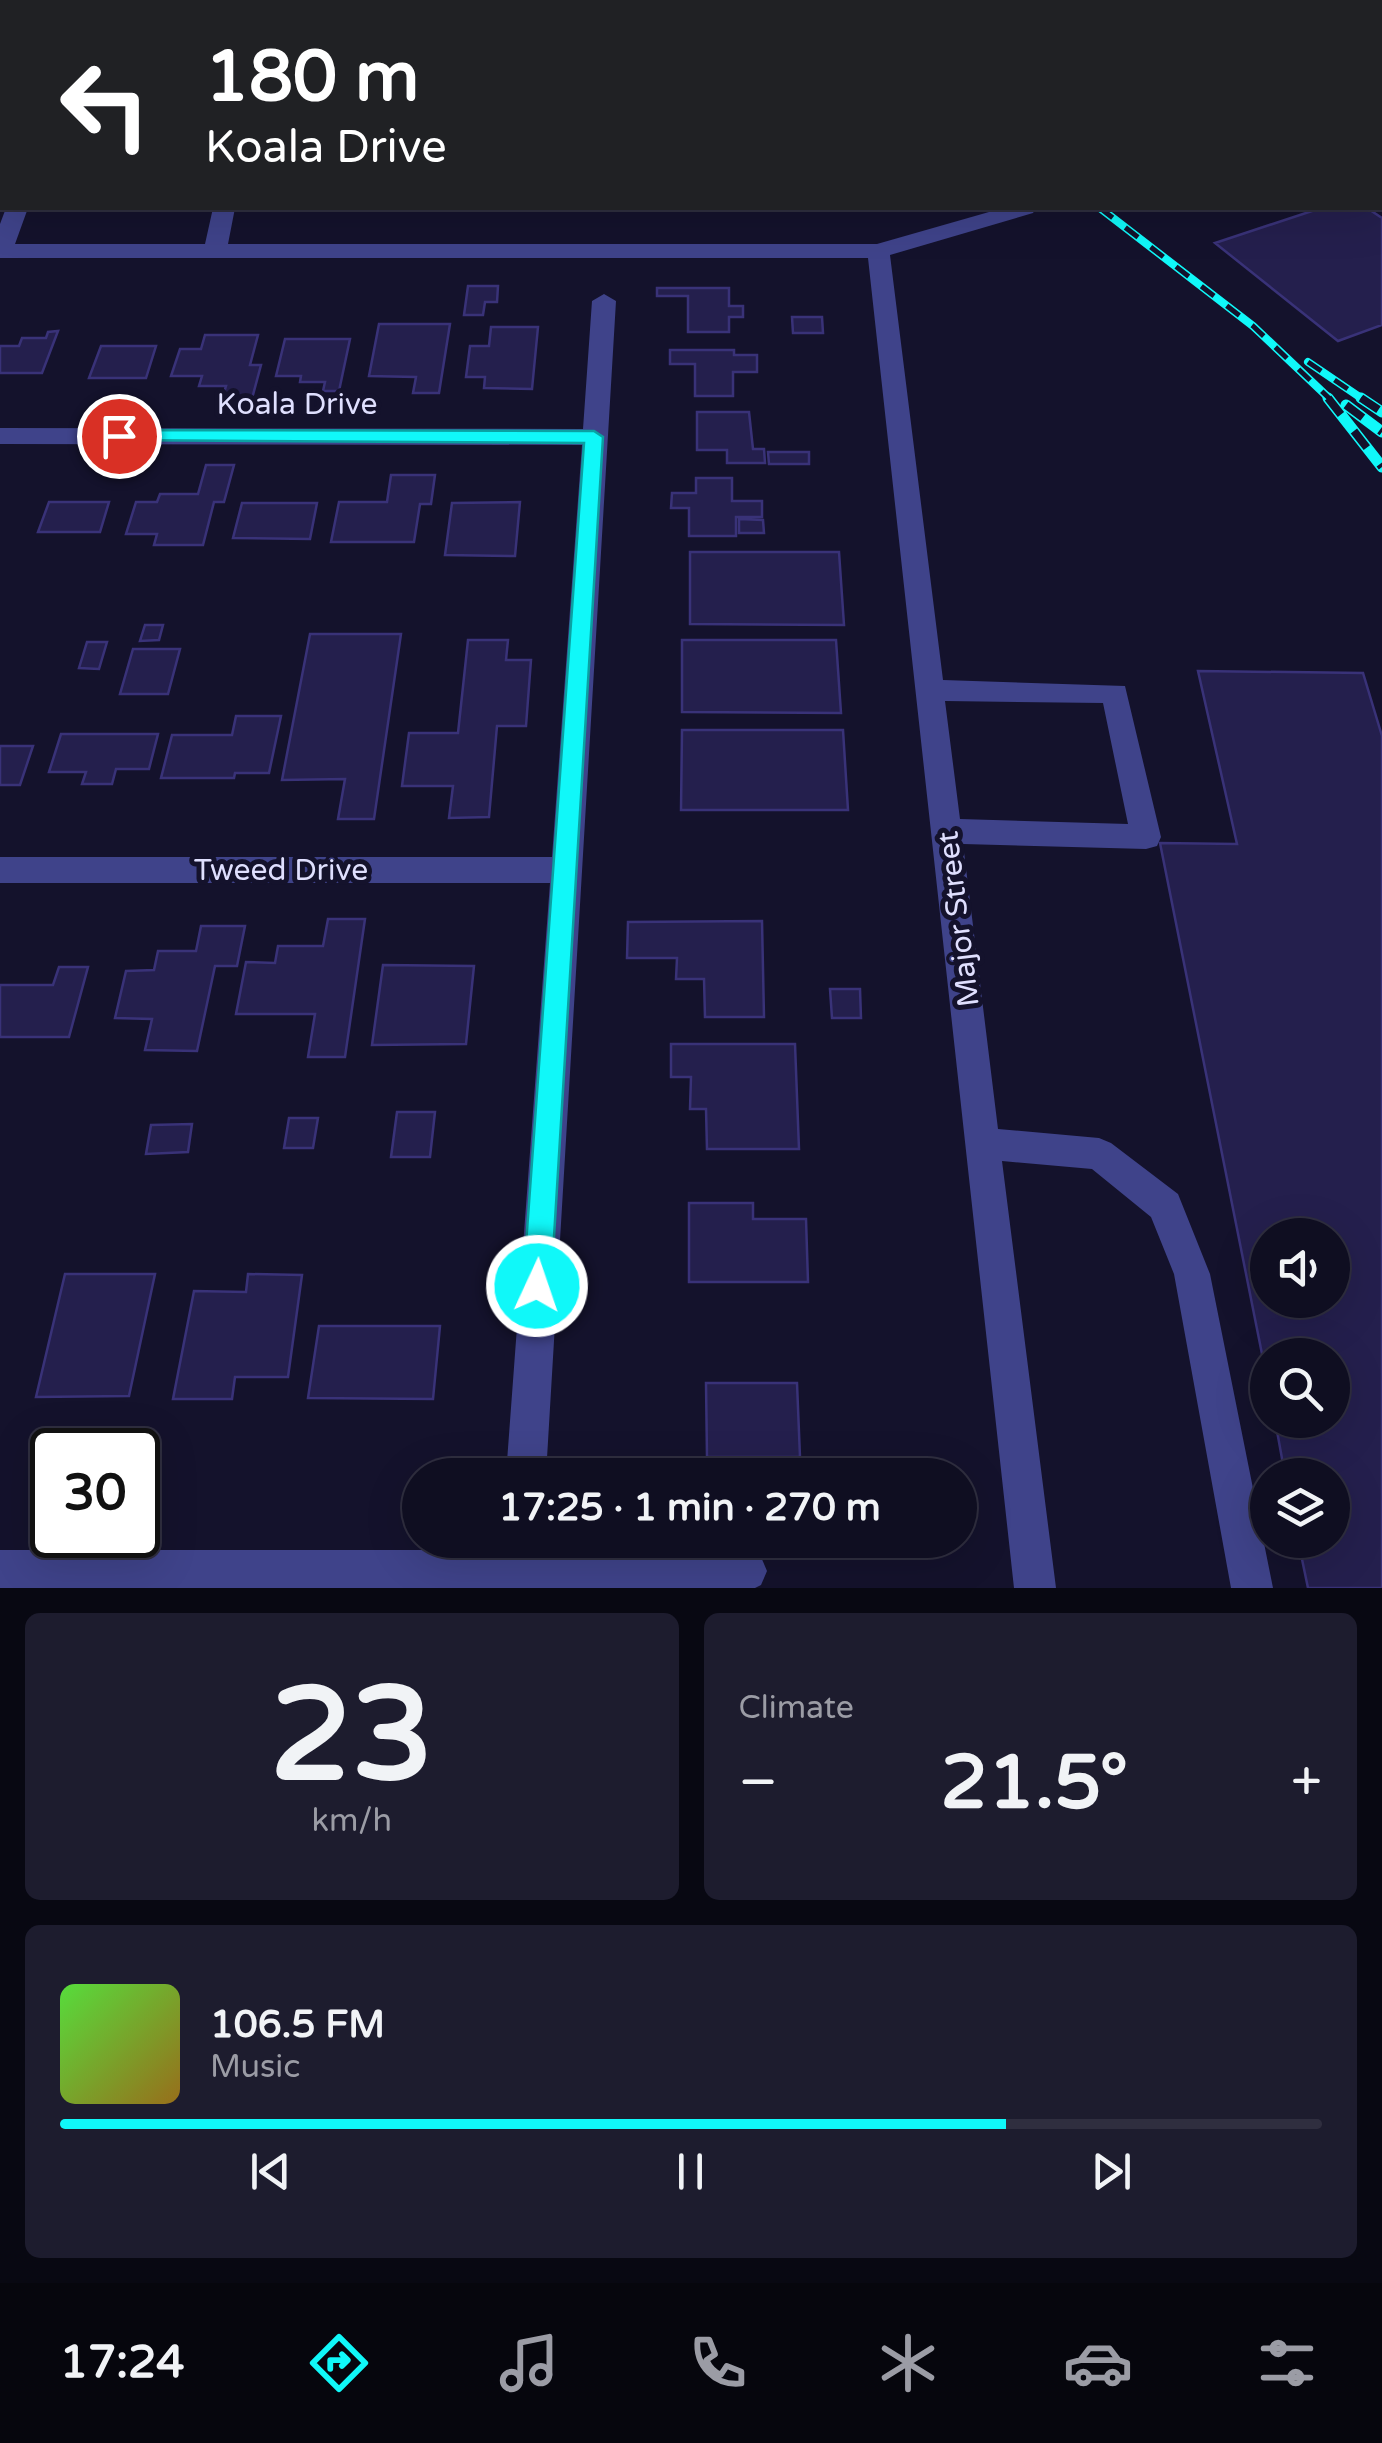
<!DOCTYPE html>
<html lang="en">
<head>
<meta charset="utf-8">
<style>
	body { margin:0; font-family:"Varela Round",sans-serif; background:#1d1c2e; color:#f1f3f6; height:100vh; display:flex; flex-direction:column; font-size:38px; white-space:nowrap }
	* { box-sizing:border-box; margin:0 }
	p { font-size:32px; color:#9b9ca5 }
	.icon { flex:none; width:55px; height:55px; fill:none; stroke:currentColor; stroke-width:2; stroke-linecap:round; stroke-linejoin:round }
	.map { position:relative; height:1588px; overflow:hidden }
	.side { display:flex; flex-direction:column; gap:25px; padding:25px; background:#080812; flex:1 }
	.side>* { flex:none }
	.hud { position:absolute; left:0px; top:0px; width:1382px; height:210px; box-shadow:0 10px 40px #0002,0 0 0 2px #2f2e3f; background:#202124; color:#fff; overflow:hidden }
	.fabs { position:absolute; left:1250px; top:1218px; display:grid; gap:20px }
	.fabs a { display:grid; place-items:center; width:100px; height:100px; border-radius:50%; background:#0f0e21; box-shadow:0 10px 40px #0002,0 0 0 2px #2f2e3f; font-size:50px }
	.speed { position:absolute; left:30px; top:1428px; display:flex; gap:20px; font-size:50px; font-weight:700; text-align:center }
	.speed>* { display:grid; place-content:center; width:130px; height:130px; border-radius:50%; background:#0f0e21; box-shadow:0 10px 40px #0002,0 0 0 2px #2f2e3f; line-height:1 }
	.speed .limit { border:5px solid #111; border-radius:15px; background:#fff; color:#111 }
	.pin { position:absolute; display:grid; place-items:center; width:85px; height:85px; color:#fff; margin:-42px; border:5px solid #fff; border-radius:50%; box-shadow:0 2px 10px #0007 }
	.me { position:absolute; width:110px; margin:-55px; rotate:3deg; stroke-linejoin:round; filter:drop-shadow(0 0 8px #0008) }
	.turn { display:flex; align-items:center; gap:35px; height:210px; padding:0 40px; font-size:45px }
	.turn .icon { width:130px; height:130px; stroke-width:2.5 }
	.turn b { display:block; font-size:70px; line-height:85px }
	.big { font-size:75px; font-weight:700; line-height:1.1 }
	.side .tile { flex:1; display:flex; flex-direction:column; justify-content:center; gap:15px; min-width:0; padding:0 35px; border-radius:15px; background:#1d1c2e }
	.side .dial { align-items:center; gap:0 }
	.dial b { font-size:130px; line-height:1 }
	.song { display:flex; align-items:center; gap:30px }
	.cover { width:120px; height:120px; border-radius:15px; background:linear-gradient(135deg,hsl(110 70% 55%),hsl(40 70% 35%)) }
	.played { height:10px; border-radius:5px; background:linear-gradient(90deg,#10f8f9 75%,#2f2e3f 75%) }
	.keys { display:flex; justify-content:space-around; direction:ltr }
	.heat { display:flex; justify-content:space-between; align-items:center; font-size:55px; direction:ltr }
	.side .tiles { flex:1; display:grid; gap:25px; grid-template-columns:1fr 1fr }
	.tile:last-child { grid-column:span 2 }
	.trip { position:absolute; left:402px; top:1458px; width:575px; height:100px; border-radius:50px; background:#0f0e21; box-shadow:0 10px 40px #0002,0 0 0 2px #2f2e3f; font-weight:700; line-height:100px; text-align:center }
	.tabs { display:flex; height:160px; justify-content:space-around; align-items:center; background:#06060d; color:#9b9ca5 }
	.tabs .icon { width:70px; height:70px }
	.tabs .active { color:#10f8f9 }
	.tabs b { font-size:45px; color:#f1f3f6 }
	.map>svg:first-child { display:block }
</style>
</head>
<body>
<div class="map">
<svg width="1382" height="1588" viewBox="0 0 1382 1588">
	<rect width="100%" height="100%" fill="#14122c"/>
	<path fill="#241f4d" stroke="#393278" stroke-width="2.5" fill-rule="evenodd" d="M224 0H784L787 2H226Z
		M881 0H1115L1119 2H884Z
		M1321 208H1367L1382 218V325L1338 341 1215 243Z
		M468 286H498L497 302H485L483 315H464Z
		M657 288H729V306H743V317H729V332H688V296H657Z
		M792 317H822L823 333H793Z
		M379 324H450L439 393H413L416 377 369 376Z
		M491 327H538L532 389 484 388 485 377H466L470 346H489Z
		M58 331 42 373H0V346H19L22 338H46L48 332Z
		M205 335H258L250 365H261L250 406H220L226 386H199L202 376H171L180 349H201Z
		M285 339H350L339 391H323L325 382H300L301 376H276Z
		M101 346H156L146 378H89Z
		M670 350H734V355H757V372H733V396H695V364H670Z
		M697 412H749L753 449H764L765 463H727V450H697Z
		M768 452H809V464H769Z
		M206 465H234L224 502H214L203 545H154L157 534H126L136 502H157L160 494H198Z
		M391 475H435L431 504H420L414 542H331L339 502H387Z
		M696 478H732V501H762V517H736V536H689V508H671L672 493H696Z
		M49 502H109L100 532H38Z
		M520 502 515 556 445 555 452 503Z
		M242 503H317L310 539 233 538Z
		M739 519 763 520 764 533H739Z
		M690 552H839L844 625 690 624Z
		M145 625H163L159 640 140 641Z
		M310 634H401L374 819H338L345 779 282 780Z
		M468 640H508L506 660H531L526 726H497L489 817 449 818 453 786H402L409 733H458Z
		M682 640H836L841 713 682 712Z
		M87 642H107L99 669 79 668Z
		M133 649H180L168 694H120Z
		M1198 671 1363 673 1382 736V1588H1308L1298 1540H1332V1475H1285L1275 1420H1332V1355H1268V1384L1160 843 1237 844ZM1268 1235H1332V1300H1268Z
		M236 716H281L269 773H235L234 778H161L172 735H232Z
		M682 730H843L848 810H681Z
		M61 734H158L149 769H116L112 784H82L86 772H49Z
		M0 746H33L20 785H0Z
		M328 919H365L345 1057H308L315 1014H236L246 962 275 963 278 946H323Z
		M762 921 764 1017H705L704 979H676L677 958H627L628 922Z
		M201 926H245L237 966H215L197 1051 145 1050 152 1019 115 1018 126 971 154 970 158 951H196Z
		M383 965 474 966 466 1044 372 1045Z
		M59 967H88L69 1037H0V985H53Z
		M830 989H860L861 1018H832Z
		M671 1044H795L799 1149H707L706 1109H690L691 1077H671Z
		M397 1112H435L430 1157H391Z
		M289 1118H318L313 1148H284Z
		M192 1124 188 1152 146 1154 151 1125Z
		M689 1203H753V1219H806L808 1282H689Z
		M65 1274H155L129 1396 36 1397Z
		M248 1274 302 1275 288 1377H235L232 1399H173L194 1291 246 1292Z
		M319 1326H440L433 1399 308 1398Z
		M706 1383H797L800 1457H707Z"/>
	<g fill="none" stroke-linecap="round" stroke-linejoin="round">
		<path fill="#3f438a" fill-rule="evenodd" d="M87 0H105L106 2H88Z
			M1281 0H1302L1303 2H1282Z
			M1380 51 1382 52V64L1380 63Z
			M1380 84H1382V96H1380Z
			M0 108H2V124H0Z
			M6 208H28L15 244H205L213 208H235L228 244H877L1003 208H1036L1033 213 890 255 943 680 1125 686 1161 837 1157 846 1146 849 963 844 998 1129 1099 1138 1111 1143 1178 1194 1210 1274 1273 1588H1231L1174 1274 1151 1217 1092 1169 1002 1161 1056 1588H1014L868 258H0V224ZM945 701 1103 703 1128 824 960 819Z
			M604 294 616 301 546 1475H506L550 883H0V857H552L582 445 0 444V428L583 429 592 301Z
			M502 1540H542V1550L747 1551 761 1557 767 1571 761 1585 755 1588H0V1550H501Z"/>
		<g stroke="#10f8f9" stroke-width="8">
			<path id="rail-far1" d="M1100 208 1253 326 1331 400
				M1308 362 1364 400"/>
		</g>
		<g stroke="#10f8f9" stroke-width="11">
			<path id="rail" d="M1328 398 1382 467
				M1361 398 1382 412
				M1346 405 1382 432"/>
		</g>
		<use href="#rail-far1" stroke="#14122c" stroke-width="5" stroke-dasharray="16" stroke-linecap="butt"/>
		<use href="#rail" stroke="#14122c" stroke-width="8" stroke-dasharray="21" stroke-linecap="butt"/>
	</g>
	<path fill="#10f8f9" stroke="#0aa1a2" stroke-width="2.5" d="M119 430 594 431 603 437 551 1286 547 1295 537 1299 527 1295 523 1286 584 443 112 440 109 436Z"/>
	<g text-anchor="middle" stroke-width="10" stroke-linejoin="round" paint-order="stroke">
		<g font-size="30" fill="#dfdffe" stroke="#14122c">
			<text x="297" y="414">Koala Drive</text>
			<text x="281" y="880">Tweed Drive</text>
			<text transform="translate(958 919) rotate(-97)" y="10">Major Street</text>
		</g>
	</g>
</svg>
<div class="fabs">
<a><svg class="icon" aria-label="sound" viewBox="0 0 24 24"><path d="M4 9h4l5-4v14l-5-4H4zM17 9q2 3 0 6"/></svg></a>
<a><svg class="icon" aria-label="search" viewBox="0 0 24 24"><circle cx="10" cy="10" r="6"/><path d="M15 15l6 6"/></svg></a>
<a><svg class="icon" aria-label="layers" viewBox="0 0 24 24"><path d="M12 4l9 5-9 5-9-5zM3 14l9 5 9-5"/></svg></a>
</div>
<div class="speed"><div class="limit">30</div></div>
<div class="pin" style="left:119px;top:436px;background:#d93025"><svg class="icon" aria-label="arrive" viewBox="0 0 24 24"><path d="M6 21V4h12l-3 4 3 4H6"/></svg></div>
<svg class="me" style="left:537px;top:1286px" viewBox="-20 -20 40 40"><circle r="17" fill="#10f8f9" stroke="#fff" stroke-width="3"/><path d="M0-11L8 9 0 5-8 9z" fill="#fff"/></svg>
<div class="trip">17:25 · 1 min · 270 m</div>
<div class="hud">
<div class="turn"><svg class="icon" aria-label="left" viewBox="0 0 24 24"><path d="M17 20v-9H6M10 6l-5 5 5 5"/></svg><div><b>180 m</b>Koala Drive</div></div>
</div>
</div>
<section class="side">
<div class="tiles">
<div class="tile dial"><b>23</b><p>km/h</p></div>
<div class="tile"><p>Climate</p>
<div class="heat"><a>−</a><b class="big">21.5°</b><a>+</a></div>
</div>
<div class="tile">
<div class="song"><i class="cover"></i><div><b>106.5 FM</b><p>Music</p></div></div>
<div class="played"></div>
<div class="keys"><svg class="icon" aria-label="previous" viewBox="0 0 24 24"><path d="M18 5L8 12l10 7zM5 5v14"/></svg><svg class="icon" aria-label="pause" viewBox="0 0 24 24"><path d="M8 5v14M16 5v14"/></svg><svg class="icon" aria-label="next" viewBox="0 0 24 24"><path d="M6 5l10 7-10 7zM19 5v14"/></svg></div>
</div>
</div>
</section>
<nav class="tabs">
<b>17:24</b>
<svg class="icon active" aria-label="directions" viewBox="0 0 24 24"><path d="M12 3l9 9-9 9-9-9zM9 14v-3h6M13 9l2 2-2 2"/></svg>
<svg class="icon" aria-label="music" viewBox="0 0 24 24"><path d="M9 18V5l10-2v13"/><circle cx="6" cy="18" r="3"/><circle cx="16" cy="16" r="3"/></svg>
<svg class="icon" aria-label="phone" viewBox="0 0 24 24"><path d="M5 4h4l2 5-3 2q2 4 5 5l2-3 5 2v4C11 20 4 13 5 4z"/></svg>
<svg class="icon" aria-label="climate" viewBox="0 0 24 24"><path d="M12 3v18M4 7l16 10M4 17L20 7"/></svg>
<svg class="icon" aria-label="car" viewBox="0 0 24 24"><path d="M5 17H2v-5l4-1 3-4h7l3 4 3 1v5h-3M9 17h6M6 11h13"/><circle cx="7" cy="17" r="2"/><circle cx="17" cy="17" r="2"/></svg>
<svg class="icon" aria-label="filters" viewBox="0 0 24 24"><path d="M4 7h16M4 17h16"/><circle cx="9" cy="7" r="2"/><circle cx="15" cy="17" r="2"/></svg>
</nav>
</body>
</html>
